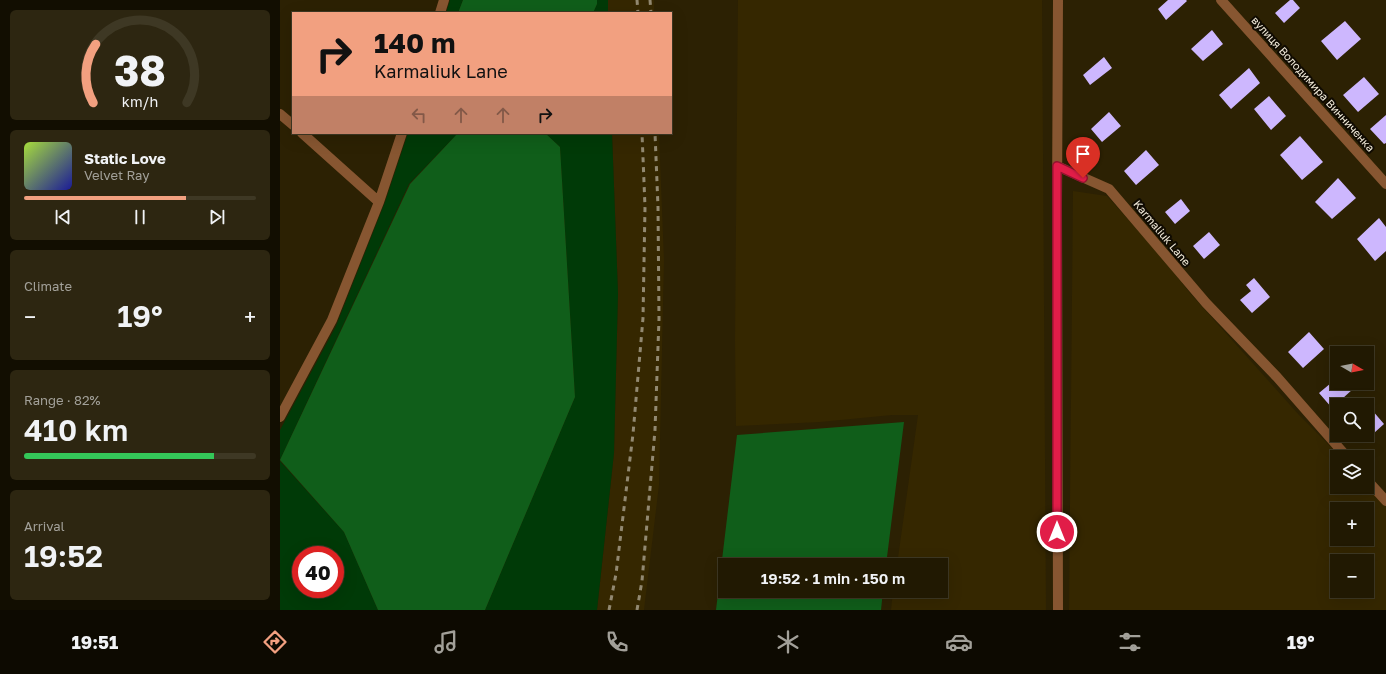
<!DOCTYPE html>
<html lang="en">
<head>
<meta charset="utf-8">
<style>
	body { margin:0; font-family:"Golos Text",sans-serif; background:#2d2611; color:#f1f3f6; height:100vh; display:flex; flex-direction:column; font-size:15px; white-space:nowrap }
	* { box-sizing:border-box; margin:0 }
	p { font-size:13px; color:#a2a099 }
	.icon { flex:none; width:22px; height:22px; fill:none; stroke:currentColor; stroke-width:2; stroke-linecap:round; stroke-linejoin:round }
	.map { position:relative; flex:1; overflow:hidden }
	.drawer { display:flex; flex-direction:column; gap:10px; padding:10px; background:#120e01; width:280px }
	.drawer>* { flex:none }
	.top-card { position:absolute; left:12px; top:12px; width:380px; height:122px; border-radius:0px; box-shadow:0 4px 16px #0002,0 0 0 1px #3e3824; background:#f2a080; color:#111; overflow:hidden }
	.needle { width:26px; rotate:99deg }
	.controls { position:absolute; left:1050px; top:346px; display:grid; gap:8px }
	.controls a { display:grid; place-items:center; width:44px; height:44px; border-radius:0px; background:#211902; box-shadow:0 4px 16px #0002,0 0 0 1px #3e3824; font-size:20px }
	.speed { position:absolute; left:12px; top:546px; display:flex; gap:8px; font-size:20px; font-weight:700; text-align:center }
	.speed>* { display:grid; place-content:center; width:52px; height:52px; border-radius:50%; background:#211902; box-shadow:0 4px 16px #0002,0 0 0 1px #3e3824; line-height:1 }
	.speed .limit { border:6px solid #d22; background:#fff; color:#111 }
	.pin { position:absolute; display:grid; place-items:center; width:34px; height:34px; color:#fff; margin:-41px -17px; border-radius:50% 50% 50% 0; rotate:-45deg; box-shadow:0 0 4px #0007 }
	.pin .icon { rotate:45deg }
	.me { position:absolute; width:44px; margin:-22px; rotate:0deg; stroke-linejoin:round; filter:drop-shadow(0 0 3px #0008) }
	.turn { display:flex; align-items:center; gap:14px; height:84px; padding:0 16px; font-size:18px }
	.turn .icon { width:52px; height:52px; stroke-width:2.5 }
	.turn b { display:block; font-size:28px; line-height:34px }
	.lanes { display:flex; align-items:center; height:38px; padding:0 16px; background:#0003; justify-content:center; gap:20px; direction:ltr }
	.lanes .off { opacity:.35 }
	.big { font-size:30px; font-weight:600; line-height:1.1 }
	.drawer .widget { flex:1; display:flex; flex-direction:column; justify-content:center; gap:6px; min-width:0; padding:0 14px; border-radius:6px; background:#2d2611 }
	.drawer .dial { align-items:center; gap:0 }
	.dial svg { height:104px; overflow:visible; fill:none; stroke:#3e3824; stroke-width:7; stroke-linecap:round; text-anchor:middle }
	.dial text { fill:#f1f3f6; stroke:none }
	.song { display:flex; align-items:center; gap:12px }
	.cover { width:48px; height:48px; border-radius:6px; background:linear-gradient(135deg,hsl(80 70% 55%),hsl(240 70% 35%)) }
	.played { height:4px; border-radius:2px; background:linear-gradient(90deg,#f2a080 70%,#3e3824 70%) }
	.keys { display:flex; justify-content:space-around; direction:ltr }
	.heat { display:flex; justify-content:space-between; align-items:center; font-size:22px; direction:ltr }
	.charge { height:6px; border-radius:3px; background:linear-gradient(90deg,#34c759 82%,#3e3824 0) }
	.trip { position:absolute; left:438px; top:558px; width:230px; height:40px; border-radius:0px; background:#211902; box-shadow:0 4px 16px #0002,0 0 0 1px #3e3824; font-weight:600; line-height:40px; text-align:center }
	.menu { display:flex; height:64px; justify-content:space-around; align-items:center; background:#0d0a01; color:#a2a099 }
	.menu .icon { width:28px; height:28px }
	.menu .selected { color:#f2a080 }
	.menu b { font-size:18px; color:#f1f3f6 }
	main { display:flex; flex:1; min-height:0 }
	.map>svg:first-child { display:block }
</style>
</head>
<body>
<main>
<section class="drawer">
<div class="widget dial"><svg viewBox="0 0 100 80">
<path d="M14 69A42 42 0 1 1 86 69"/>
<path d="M14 69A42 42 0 0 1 16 24" stroke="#f2a080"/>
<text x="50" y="56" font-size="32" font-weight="700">38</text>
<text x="50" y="72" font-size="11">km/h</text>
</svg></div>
<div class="widget">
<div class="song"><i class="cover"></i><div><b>Static Love</b><p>Velvet Ray</p></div></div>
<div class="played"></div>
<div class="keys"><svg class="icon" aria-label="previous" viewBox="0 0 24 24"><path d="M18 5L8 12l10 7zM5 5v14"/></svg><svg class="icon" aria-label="pause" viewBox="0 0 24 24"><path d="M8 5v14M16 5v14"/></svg><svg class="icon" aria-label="next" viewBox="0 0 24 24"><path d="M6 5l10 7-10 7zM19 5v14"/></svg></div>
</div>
<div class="widget"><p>Climate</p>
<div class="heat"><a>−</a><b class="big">19°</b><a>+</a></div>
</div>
<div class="widget"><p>Range · 82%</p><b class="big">410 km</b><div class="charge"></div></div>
<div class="widget"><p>Arrival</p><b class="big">19:52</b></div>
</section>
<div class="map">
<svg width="1106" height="610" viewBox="0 0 1106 610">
	<rect width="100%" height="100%" fill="#2c2103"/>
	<path fill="#352700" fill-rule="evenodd" d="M328 0H374V13H328Z
		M458 0H762L766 610H611L613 591H661V565H617L638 415H612L540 422 456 426 455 341Z
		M332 133H379L384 260 379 485 364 610H317L334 453 338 293Z
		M793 191 827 196 882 257 909 292 1019 415 1061 457H1057V487H1087V485L1106 506V610H789ZM1057 509H1087V539H1057ZM1057 561H1087V591H1057Z"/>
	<path fill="#003a07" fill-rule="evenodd" d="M170 0H183L178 13H166Z
		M317 0H328V13H313L317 4Z
		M128 133H178L129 184 0 460V430L56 326 105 202Z
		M265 133H332L338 293 334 453 317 610H205L295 397 280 147Z
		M0 461 64 532 98 610H0ZM21 555H55V589H21Z"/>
	<path fill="#105e1a" d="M183 0H317V4L313 13H178Z
		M178 133H265L280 147 295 397 205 610H98L64 532 0 460 130 184Z
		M624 422 606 565H445V591H603L601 610H436L457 435Z"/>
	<path fill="#cdb7fe" d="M888 0H906L907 1 886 20 878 9Z
		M1010 0H1013L1020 8 1004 23 995 13Z
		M1065 21 1081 39 1057 60 1041 41Z
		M932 30 943 44 923 61 911 49Z
		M824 57 832 68 810 85 803 75Z
		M969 68 980 83 951 109 939 95Z
		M1084 77 1099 94 1078 112 1063 95Z
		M989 96 1006 116 991 130 974 109Z
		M829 112 841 126 822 142 811 129Z
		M1106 115V143L1104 144 1090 129Z
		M1020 136 1043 162 1022 180 1000 155Z
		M866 150 879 165 856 185 844 171Z
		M1058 178 1076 198 1052 219 1035 202Z
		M901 199 910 211 895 224 885 212Z
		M1099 218 1106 227V251L1095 261 1077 239Z
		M929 232 940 245 924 259 913 246Z
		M974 278 990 297 972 313 960 300 971 291 966 285Z
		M1029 332 1044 349 1023 368 1008 352Z
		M1057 378V383H1068L1073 389 1052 408 1039 393Z
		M1092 410 1104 424 1084 442 1077 435H1087V414Z"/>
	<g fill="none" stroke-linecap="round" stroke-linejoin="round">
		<path stroke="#875631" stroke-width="10" d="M941 0 1106 184
			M160 13 164 0
			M0 114 13 125
			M22 133 99 202
			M777 166 829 189 926 303 997 377 1067 457
			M0 417 52 320 99 202 122 133
			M1087 480 1106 501
			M778 610 777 206 778 0"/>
		<path stroke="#928971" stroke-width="3" stroke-dasharray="5 5" stroke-linecap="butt" d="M357 0 358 13
			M370 0 371 13
			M329 610 336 574 353 434 363 318 365 207 362 133
			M357 610 362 581 375 430 379 319 378 207 375 133"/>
	</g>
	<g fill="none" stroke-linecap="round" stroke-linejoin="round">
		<g stroke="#92132f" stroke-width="10">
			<path id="route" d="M777 532V166L803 178"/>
		</g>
		<use href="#route" stroke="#e11d48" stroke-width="7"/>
	</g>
	<g text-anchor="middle" stroke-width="4" stroke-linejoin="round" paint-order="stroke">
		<g font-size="11" fill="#f2ebda" stroke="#100b02">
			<text transform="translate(1033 84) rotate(48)" y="4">вулиця Володимира Винниченка</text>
			<text transform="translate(882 233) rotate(50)" y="4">Karmaliuk Lane</text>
		</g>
	</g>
</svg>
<div class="controls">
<a><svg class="needle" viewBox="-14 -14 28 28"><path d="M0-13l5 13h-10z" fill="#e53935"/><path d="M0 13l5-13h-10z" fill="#a2a099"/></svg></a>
<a><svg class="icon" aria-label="search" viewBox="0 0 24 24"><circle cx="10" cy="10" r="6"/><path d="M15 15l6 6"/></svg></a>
<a><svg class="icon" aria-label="layers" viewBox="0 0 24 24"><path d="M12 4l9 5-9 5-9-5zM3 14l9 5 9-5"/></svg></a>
<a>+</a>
<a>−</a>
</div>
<div class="speed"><div class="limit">40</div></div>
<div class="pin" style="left:803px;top:178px;background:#d93025"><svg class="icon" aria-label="arrive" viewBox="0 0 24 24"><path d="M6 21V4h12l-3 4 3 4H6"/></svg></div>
<svg class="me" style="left:777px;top:532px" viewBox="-20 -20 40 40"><circle r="17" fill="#e11d48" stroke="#fff" stroke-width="3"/><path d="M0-11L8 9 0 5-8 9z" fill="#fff"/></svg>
<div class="trip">19:52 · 1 min · 150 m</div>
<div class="top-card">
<div class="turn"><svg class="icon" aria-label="right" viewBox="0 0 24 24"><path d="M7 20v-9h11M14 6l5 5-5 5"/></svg><div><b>140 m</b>Karmaliuk Lane</div></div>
<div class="lanes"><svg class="icon off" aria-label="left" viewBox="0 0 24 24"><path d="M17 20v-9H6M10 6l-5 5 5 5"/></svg><svg class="icon off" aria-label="ahead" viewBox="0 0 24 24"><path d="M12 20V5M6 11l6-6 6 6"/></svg><svg class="icon off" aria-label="ahead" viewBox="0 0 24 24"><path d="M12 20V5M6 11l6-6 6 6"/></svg><svg class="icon" aria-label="right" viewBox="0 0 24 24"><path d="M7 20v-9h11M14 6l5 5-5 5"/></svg></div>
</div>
</div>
</main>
<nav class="menu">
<b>19:51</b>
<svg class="icon selected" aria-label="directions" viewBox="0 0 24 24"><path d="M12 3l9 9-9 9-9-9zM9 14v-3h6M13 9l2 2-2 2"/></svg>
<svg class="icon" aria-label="music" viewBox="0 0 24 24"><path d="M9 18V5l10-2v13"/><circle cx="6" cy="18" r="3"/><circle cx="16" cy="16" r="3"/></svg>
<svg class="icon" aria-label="phone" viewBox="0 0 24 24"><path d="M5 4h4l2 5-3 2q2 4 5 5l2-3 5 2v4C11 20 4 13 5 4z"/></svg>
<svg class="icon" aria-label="climate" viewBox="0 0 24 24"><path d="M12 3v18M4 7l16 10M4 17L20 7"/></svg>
<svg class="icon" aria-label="car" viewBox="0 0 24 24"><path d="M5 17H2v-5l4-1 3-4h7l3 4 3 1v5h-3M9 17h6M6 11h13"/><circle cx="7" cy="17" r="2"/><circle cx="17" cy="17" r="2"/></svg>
<svg class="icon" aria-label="filters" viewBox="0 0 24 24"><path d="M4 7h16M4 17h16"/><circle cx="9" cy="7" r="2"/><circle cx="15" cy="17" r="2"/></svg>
<b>19°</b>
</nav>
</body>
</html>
